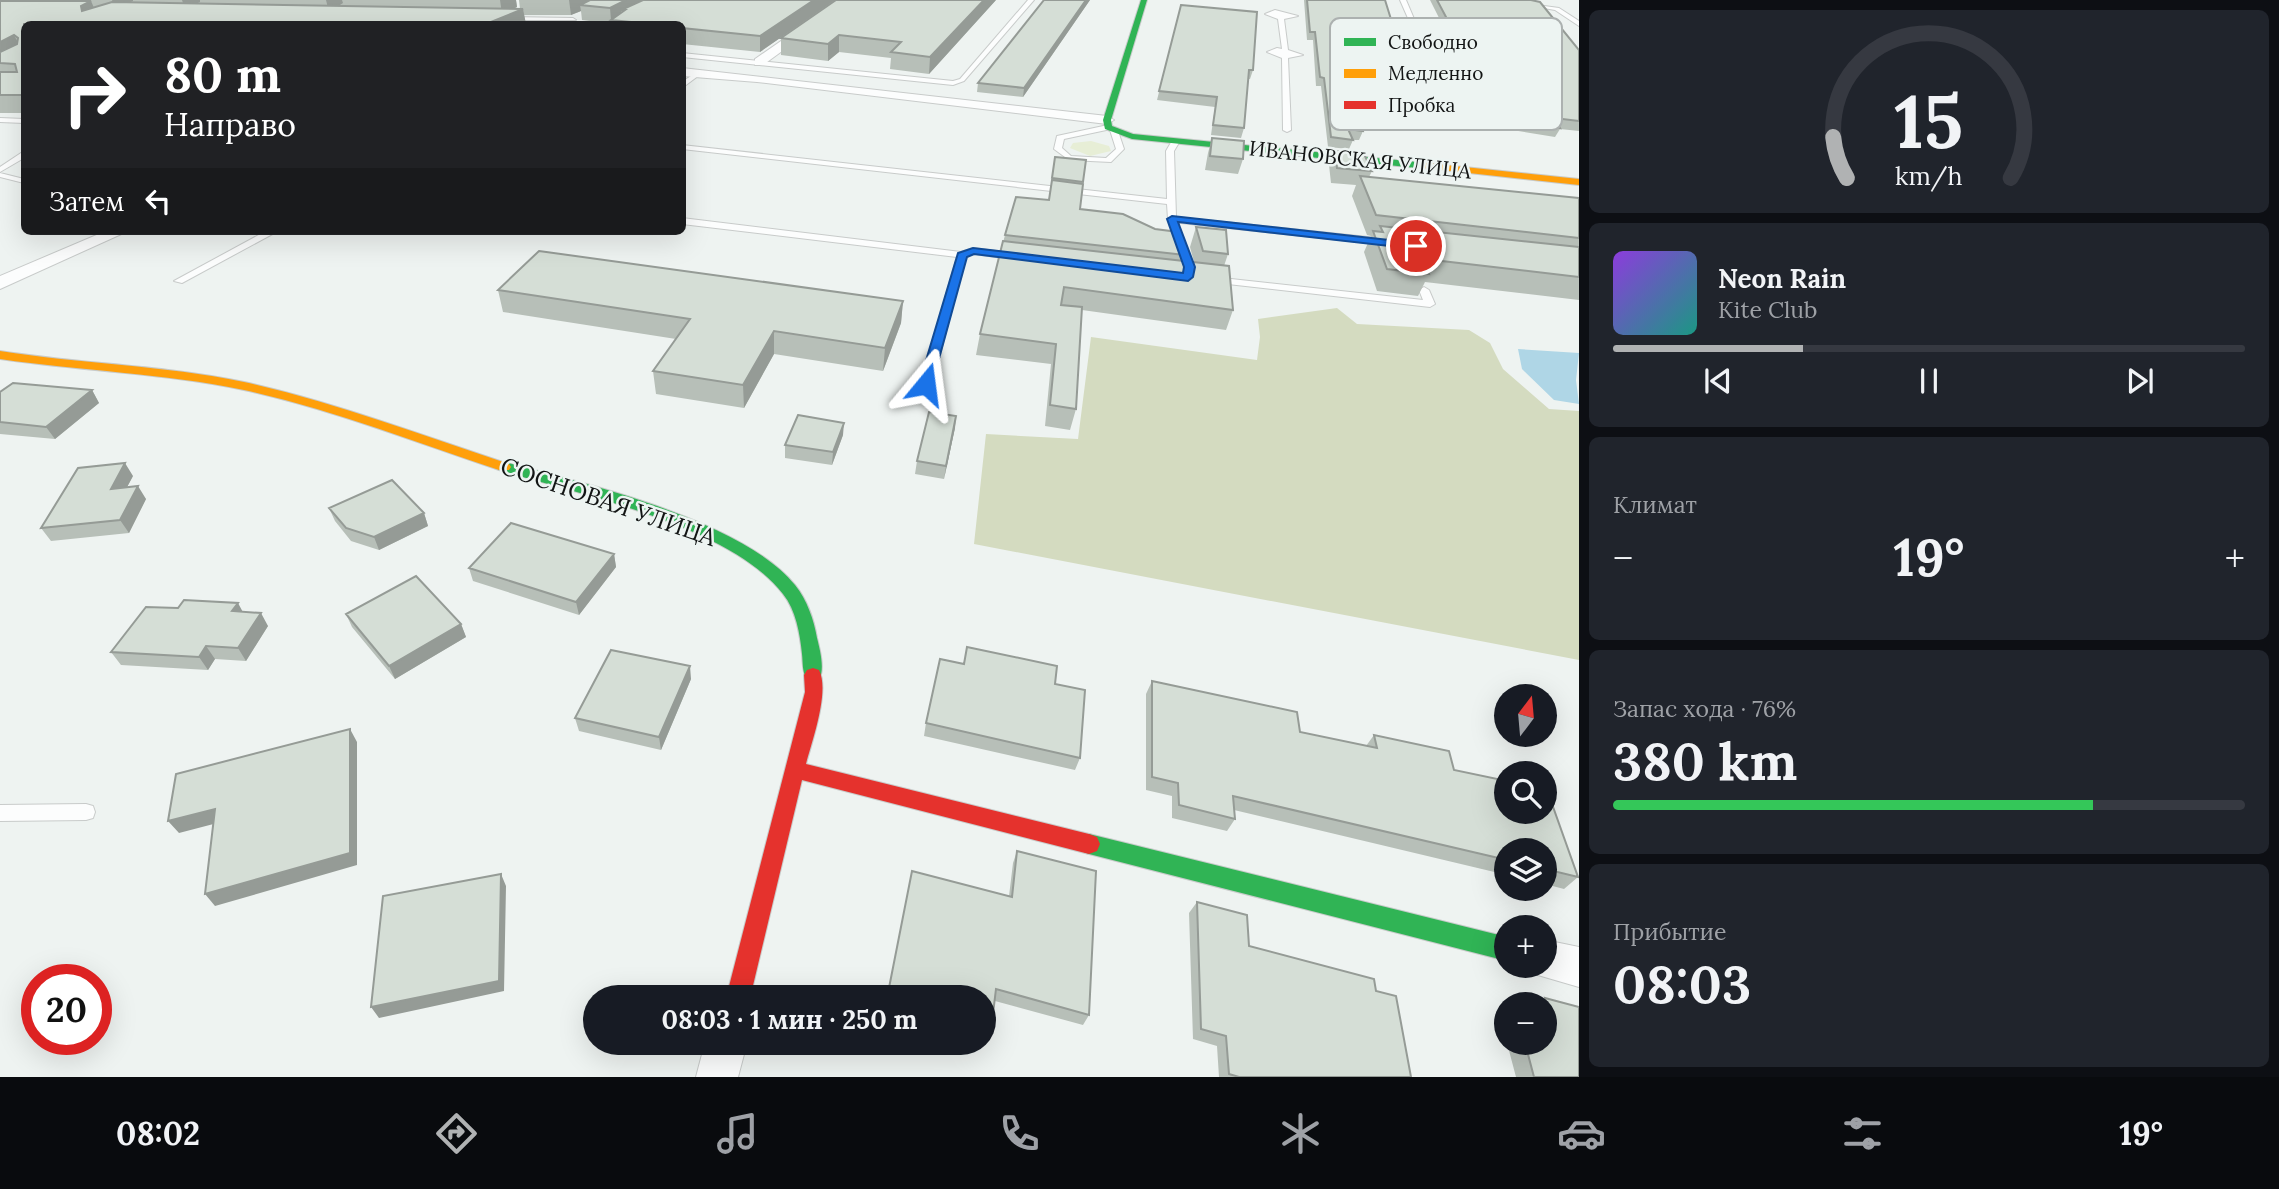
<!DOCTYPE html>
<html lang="ru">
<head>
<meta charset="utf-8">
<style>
	body { margin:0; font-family:Lora,serif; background:#20242c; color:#f1f3f6; height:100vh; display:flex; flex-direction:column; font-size:26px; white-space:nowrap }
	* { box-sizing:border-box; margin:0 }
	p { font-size:23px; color:#9ea1a6 }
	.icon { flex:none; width:38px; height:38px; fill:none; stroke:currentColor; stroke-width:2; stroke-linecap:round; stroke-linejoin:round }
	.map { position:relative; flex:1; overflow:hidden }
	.side { display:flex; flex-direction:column; gap:10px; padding:10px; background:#0d0f14; width:700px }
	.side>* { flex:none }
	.guide { position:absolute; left:21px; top:21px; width:665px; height:214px; border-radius:10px; box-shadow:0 7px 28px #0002; background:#202124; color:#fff; overflow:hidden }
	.needle { width:46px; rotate:16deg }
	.tools { position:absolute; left:1494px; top:684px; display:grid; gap:14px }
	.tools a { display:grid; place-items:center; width:63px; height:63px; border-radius:50%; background:#171b24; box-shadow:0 7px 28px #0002; font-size:35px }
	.speed { position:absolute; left:21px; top:964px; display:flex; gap:14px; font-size:35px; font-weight:700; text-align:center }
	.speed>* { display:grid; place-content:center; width:91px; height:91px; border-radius:50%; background:#171b24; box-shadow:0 7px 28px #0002; line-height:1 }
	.speed .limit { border:10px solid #d22; background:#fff; color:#111 }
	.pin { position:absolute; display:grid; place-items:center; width:60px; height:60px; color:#fff; margin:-30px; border:4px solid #fff; border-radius:50%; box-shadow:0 2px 7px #0007 }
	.me { position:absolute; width:77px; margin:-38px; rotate:16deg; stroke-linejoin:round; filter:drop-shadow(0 0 5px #0008) }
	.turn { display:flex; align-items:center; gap:24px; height:147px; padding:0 28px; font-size:32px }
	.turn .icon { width:91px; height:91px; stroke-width:2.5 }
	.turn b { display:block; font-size:49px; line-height:60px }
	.then { display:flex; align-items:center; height:66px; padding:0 28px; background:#0003; gap:14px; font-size:26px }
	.big { font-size:52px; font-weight:700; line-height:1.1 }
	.side .widget { flex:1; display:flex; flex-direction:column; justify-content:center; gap:10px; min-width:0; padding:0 24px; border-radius:10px; background:#20242c }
	.side .dial { align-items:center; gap:0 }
	.dial svg { height:182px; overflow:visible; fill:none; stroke:#363941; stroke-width:7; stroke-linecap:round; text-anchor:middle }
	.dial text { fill:#f1f3f6; stroke:none }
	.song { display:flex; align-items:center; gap:21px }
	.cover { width:84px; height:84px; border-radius:10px; background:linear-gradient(135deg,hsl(270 70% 55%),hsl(170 70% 35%)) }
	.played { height:7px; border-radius:4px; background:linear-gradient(90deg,#b0b2b3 30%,#363941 30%) }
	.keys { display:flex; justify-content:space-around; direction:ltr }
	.heat { display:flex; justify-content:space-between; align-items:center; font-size:38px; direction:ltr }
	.charge { height:10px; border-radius:5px; background:linear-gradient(90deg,#34c759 76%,#363941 0) }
	.trip { position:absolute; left:583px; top:985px; width:413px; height:70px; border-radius:35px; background:#171b24; box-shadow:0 7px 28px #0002; font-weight:700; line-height:70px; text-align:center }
	.menu { display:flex; height:112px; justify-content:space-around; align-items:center; background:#090b0e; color:#9ea1a6 }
	.menu .icon { width:49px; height:49px }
	.menu .selected { color:#b0b2b3 }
	.menu b { font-size:32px; color:#f1f3f6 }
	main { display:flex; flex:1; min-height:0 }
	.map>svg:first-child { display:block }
</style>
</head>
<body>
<main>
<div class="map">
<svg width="1579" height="1077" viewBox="0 0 1579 1077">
	<rect width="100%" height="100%" fill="#eef3f1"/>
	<path fill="#e7eed6" d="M1091 141 1109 146 1111 151 1090 156 1070 148 1073 143Z"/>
	<path fill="#d4dbc0" d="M1337 308 1357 324 1469 330 1490 343 1503 369 1549 409 1579 411V660L974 544 986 434 1078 439 1091 337 1257 360 1260 337 1258 319Z"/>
	<path fill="#afd6e6" d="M1518 349 1579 353 1576 380 1579 404 1554 400 1522 369Z"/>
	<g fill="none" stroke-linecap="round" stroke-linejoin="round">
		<g stroke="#c8cbca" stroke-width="2">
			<path id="lane" d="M1028 0H1034L964 81 953 85 682 57V53L953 81 960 79Z
				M1400 0H1406L1449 101 1444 100Z
				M1499 0 1559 8 1579 21V26L1555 10Z
				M1275 10 1298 16 1284 19 1288 50 1303 55 1288 58 1291 130 1287 132 1283 130 1282 58 1267 52 1277 48 1282 49 1278 19 1265 14Z
				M508 17 573 18 576 20H506Z
				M697 72 702 73 682 88V82Z
				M0 118 24 119V123L0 122Z
				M1108 125H1111V129L1064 139 1062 148 1071 156 1106 158 1116 149 1110 130 1117 128 1124 149 1111 162 1069 160 1054 149 1057 136Z
				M1173 139 1180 141 1174 151 1176 217 1387 239 1392 242 1387 245 1172 222 1168 219 1167 204 682 149V145L1167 199 1166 151Z
				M21 153H24V158L0 172V167Z
				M0 173 24 179V183L0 177Z
				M682 218 961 252 973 248 1019 254 1024 257 1019 260 974 254 966 257 932 384 926 387 920 384 957 257 682 224Z
				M266 231H278L182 283 174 281Z
				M1213 277 1423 300 1419 290 1424 287 1429 290 1435 304 1430 307 1210 282V278Z
				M86 804 93 806 95 812 93 818 86 820 0 821V805Z"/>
		</g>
		<g stroke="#c8cbca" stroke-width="2">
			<path id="street" d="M840 0H852L763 65H755V59Z
				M682 68 1107 116 1114 120 1107 124 757 82 682 76Z
				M106 231H128L0 289V276Z
				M1545 940 1579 947V987L1531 973 1528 966H1545Z
				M705 1043H747L738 1077H696Z"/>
		</g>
		<g stroke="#c8cbca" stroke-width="2">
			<path id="fast" d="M1141 0H1147L1111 120 1112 126 1133 134 1417 162 1421 165 1417 168 1132 139 1105 129 1103 120Z
				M504 462C584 483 742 520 795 585 807 600 814 620 817 638 820 650 825 669 819 680L813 682 807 680C802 672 803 663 802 654 800 634 796 610 783 594 731 526 579 494 499 470L497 467 499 464Z
				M1089 834 1507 937V961L1089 854 1081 851 1078 844 1081 837Z"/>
		</g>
		<g stroke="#c8cbca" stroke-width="2">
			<path id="slow" d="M1417 162 1579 179V185L1414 167V163Z
				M0 351C81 364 163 365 244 382 334 402 421 435 509 464L511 467 509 470H499C415 442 331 409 244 390 163 373 81 371 0 359Z"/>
		</g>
		<g stroke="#c8cbca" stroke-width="2">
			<path id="jam" d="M813 668 819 670C830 691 812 741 806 764L1089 834 1097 837 1100 844 1097 851 1089 854 802 780 750 998H726L805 692 804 675 807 670Z"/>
		</g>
		<use href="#lane" fill="#fcfdfd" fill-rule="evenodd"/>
		<use href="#street" fill="#fcfdfd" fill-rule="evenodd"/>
		<use href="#fast" fill="#30b455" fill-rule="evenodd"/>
		<use href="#slow" fill="#ff9f0a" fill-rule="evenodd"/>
		<use href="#jam" fill="#e5322d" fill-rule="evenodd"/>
	</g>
	<path fill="#b7bfb8" d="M0 0H516L517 7 515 8 520 9 519 0H835L760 52 682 44V24H611L582 20 581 11 571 15H524L526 24H24V113H0Z
		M996 0 929 74 890 69 891 58 839 52 828 61 781 55V38Z
		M1044 0H1090L1023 97 977 92 978 83Z
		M1304 0H1385L1422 119 1418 128 1361 122 1363 131 1359 140H1353L1349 149 1328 147 1321 86H1316L1313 40H1307Z
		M1430 0H1531L1579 50V131L1560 129 1555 137 1494 127Z
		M1181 5 1253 70 1250 79H1248L1244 128 1241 138 1211 135 1215 107 1157 100Z
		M1212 138 1243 159 1238 174 1205 170 1208 153Z
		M1335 151 1372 171 1369 177 1579 198V300L1425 282 1418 296 1377 291 1364 252 1371 236 1367 235 1352 196 1356 185 1331 183 1329 165Z
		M1055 157 1083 182 1080 209 1185 255 1183 261 1194 262 1190 247 1196 227 1228 254 1224 266 1233 310 1226 330 1082 310 1076 409 1070 430 1045 426 1051 364 976 355 980 334 1005 235 1049 200Z
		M498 290 903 301 901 323 883 371 774 354 744 408 656 394 653 371 676 339 503 312Z
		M92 390 99 403 55 439 0 434V392Z
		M955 428 944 479 915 474 917 461Z
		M843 435 832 465 785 458V445Z
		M133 476 127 487 146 499 129 533 51 541 41 528Z
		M329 508 424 513 428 526 379 550 351 541 335 521Z
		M614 554 616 567 579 615 473 581 469 568Z
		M243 612 268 626 246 661 215 659 208 670 121 665 111 652Z
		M346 614 461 624 466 637 395 679 352 627Z
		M691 679 661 750 579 731 575 718Z
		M1152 681 1300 732 1366 746 1374 735 1454 770 1578 877 1564 889 1545 884V850H1507V875L1234 810 1235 819 1227 831 1172 818V796L1146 790V694Z
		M1055 684 1080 758 1075 770 924 736 926 723Z
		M1017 851 1089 1015 1083 1025 995 1001 991 1030 987 1040 984 1039V998L1009 896 1013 863Z
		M1197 902 1249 946 1376 991 1411 1077H1219L1217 1046 1193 1039 1189 913Z
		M1545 998 1579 1077H1516L1507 1043H1545V1004H1536Z"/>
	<path fill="#959b96" d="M112 0H133V1L115 8Z
		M182 0H200V2L185 9Z
		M326 0H342L343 3 329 12Z
		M500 0H516L517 7 502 14Z
		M569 0H604L580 5 581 11 571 15Z
		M626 0H656L625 10H621L622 18 611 20 610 8Z
		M814 0H835L760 52V36Z
		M984 0H996L929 74 930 57Z
		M1086 0H1090L1023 97 1024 88Z
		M91 1 98 17 82 11 81 6Z
		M523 9 526 24H486Z
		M14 35 23 52 0 63V42Z
		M839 35V52L828 61V44Z
		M903 301 901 323 883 371 885 348Z
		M774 331V354L744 408 743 385Z
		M92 390 99 403 55 439 46 427Z
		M956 416 955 428 944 479 946 466Z
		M844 423 843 435 832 465 833 452Z
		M125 463 133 476 119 502 111 489Z
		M138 486 146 499 129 533 120 520Z
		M424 513 428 526 379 550 374 537Z
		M614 554 616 567 579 615 576 602Z
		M238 603 245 616 232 611Z
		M261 613 268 626 246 661 238 648Z
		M461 624 466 637 395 679 389 666Z
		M206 646 215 659 208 670 199 657Z
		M690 666 691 679 661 750 659 737Z
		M350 729 357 742V865L215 906 205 894Z
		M215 809 225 821 179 833 168 821Z
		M501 874 506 886 504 991 379 1018 371 1007Z"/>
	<path fill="#d5ded6" stroke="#959b96" stroke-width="2" d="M590 0H626L610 8 580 5Z
		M643 0H814L760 36 682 28V24H651L611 20 625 10H621Z
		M836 0H984L930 57 891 52 901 42 839 35 828 44 781 38Z
		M1044 0H1086L1024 88 978 83Z
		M1307 0H1385L1422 119 1360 112 1363 131 1348 129 1353 140 1331 137 1324 78 1320 77 1315 32H1310Z
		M1437 0H1531L1540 2 1579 50V121L1554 118 1560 128 1499 117Z
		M0 1H91L81 6 82 11 112 2 523 9 486 24H24V95H0V72H17L15 64 0 63V52L17 44 18 38 14 35 0 42Z
		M1181 5 1257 12 1253 70H1249L1244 128 1213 125 1217 97 1159 91Z
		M1212 138 1244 141 1243 159 1210 156Z
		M1335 151 1364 154 1372 171 1337 168Z
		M1055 157 1086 160 1083 182 1052 178Z
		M1360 176 1579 198V238L1376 215Z
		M1052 180 1083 184 1080 209 1123 214 1155 229 1178 232 1185 255 1005 235 1016 197 1049 200Z
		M1380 226 1579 247V277L1424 259 1429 274 1387 269 1373 231 1383 232Z
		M1196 227 1226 230 1228 254 1203 251Z
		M1003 241 1229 266 1233 310 1064 287 1061 305 1082 307 1076 409 1050 405 1056 344 980 334Z
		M539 251 903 301 885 348 774 331 743 385 653 371 690 319 498 290Z
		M13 383 92 390 46 427 0 422V392Z
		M929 412 956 416 946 466 917 461Z
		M798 415 844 423 833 452 785 445Z
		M125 463 111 489 138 486 120 520 41 528 78 468Z
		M392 480 424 513 374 537 346 528 329 508Z
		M511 523 614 554 576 602 469 568Z
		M416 576 461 624 389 666 346 614Z
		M184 600 238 603 232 611 261 613 238 648 206 646 199 657 111 652 146 607 178 608Z
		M967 647 1057 666 1055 684 1085 690 1080 758 926 723 940 659 964 664Z
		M611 650 690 666 659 737 575 718Z
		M1152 681 1297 712 1300 732 1377 748 1374 735 1449 751 1454 770 1507 781V812H1545V789L1547 790 1578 877 1545 869V850H1507V860L1233 796 1235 819 1179 805 1178 783 1152 777Z
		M350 729V853L205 894 215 809 168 821 176 774Z
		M1017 851 1096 871 1089 1015 996 989 991 1030 984 1027V998H887L912 871 1012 897Z
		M501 874 499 981 371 1007 383 896Z
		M1197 902 1247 915 1249 946 1374 979 1376 991 1396 996 1411 1077H1239L1229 1074 1226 1036 1201 1029Z
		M1545 998 1579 1007V1077H1534L1525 1043H1545V1028L1554 1031Z"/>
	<path fill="#1a73e8" stroke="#114b97" stroke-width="2" d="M1172 216 1416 243 1421 246 1416 249 1178 222 1195 267 1193 277 1188 281 974 254 967 257 932 384 926 388 919 384 958 253 973 248 1183 273 1184 267 1167 219Z"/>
	<g text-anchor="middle" stroke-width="5" stroke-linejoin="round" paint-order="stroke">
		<g font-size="21" fill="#131515" stroke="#edf4f2">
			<text transform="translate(1360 160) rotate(6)" y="7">ИВАНОВСКАЯ УЛИЦА</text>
		</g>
		<g font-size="24" fill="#131515" stroke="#edf4f2">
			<text transform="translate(608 502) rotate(19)" y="8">СОСНОВАЯ УЛИЦА</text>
		</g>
	</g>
	<rect x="1330" y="18" width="232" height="112" rx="10" fill="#edf4f2" stroke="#acb1b0" stroke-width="2"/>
	<rect x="1344" y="38" width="32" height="8" fill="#30b455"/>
	<rect x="1344" y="69" width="32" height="9" fill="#ff9f0a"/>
	<rect x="1344" y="101" width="32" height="8" fill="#e5322d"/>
	<g font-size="19" fill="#131515">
		<text x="1388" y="49">Свободно</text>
		<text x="1388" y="80">Медленно</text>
		<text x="1388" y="112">Пробка</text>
	</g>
</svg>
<div class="tools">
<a><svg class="needle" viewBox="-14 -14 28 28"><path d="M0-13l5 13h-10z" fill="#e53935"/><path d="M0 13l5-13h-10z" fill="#9ea1a6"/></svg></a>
<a><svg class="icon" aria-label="search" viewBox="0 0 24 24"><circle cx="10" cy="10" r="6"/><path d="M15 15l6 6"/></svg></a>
<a><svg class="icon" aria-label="layers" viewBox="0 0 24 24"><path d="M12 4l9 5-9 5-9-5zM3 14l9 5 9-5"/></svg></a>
<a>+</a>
<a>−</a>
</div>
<div class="speed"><div class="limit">20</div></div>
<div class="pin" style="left:1416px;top:246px;background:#d93025"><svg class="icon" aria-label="arrive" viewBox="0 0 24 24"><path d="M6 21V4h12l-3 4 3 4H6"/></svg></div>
<svg class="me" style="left:926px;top:384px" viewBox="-20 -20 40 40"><path d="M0-17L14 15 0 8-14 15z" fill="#1a73e8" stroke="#fff" stroke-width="4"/></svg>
<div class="trip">08:03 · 1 мин · 250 m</div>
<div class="guide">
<div class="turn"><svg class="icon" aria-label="right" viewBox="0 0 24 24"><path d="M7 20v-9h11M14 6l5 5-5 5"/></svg><div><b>80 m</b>Направо</div></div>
<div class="then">Затем<svg class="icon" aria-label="left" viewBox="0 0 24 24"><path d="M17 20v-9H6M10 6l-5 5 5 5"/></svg></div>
</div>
</div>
<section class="side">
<div class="widget dial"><svg viewBox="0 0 100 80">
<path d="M14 69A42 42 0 1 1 86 69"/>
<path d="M14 69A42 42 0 0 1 8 51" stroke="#b0b2b3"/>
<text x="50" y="56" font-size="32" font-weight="700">15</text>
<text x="50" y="72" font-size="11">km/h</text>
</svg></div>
<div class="widget">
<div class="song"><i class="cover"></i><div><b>Neon Rain</b><p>Kite Club</p></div></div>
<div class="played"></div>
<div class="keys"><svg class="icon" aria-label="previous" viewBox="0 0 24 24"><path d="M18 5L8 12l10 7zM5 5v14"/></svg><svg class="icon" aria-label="pause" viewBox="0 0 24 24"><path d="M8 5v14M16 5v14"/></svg><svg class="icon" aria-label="next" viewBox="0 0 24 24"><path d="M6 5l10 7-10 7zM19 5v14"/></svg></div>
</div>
<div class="widget"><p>Климат</p>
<div class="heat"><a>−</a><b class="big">19°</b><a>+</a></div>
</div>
<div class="widget"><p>Запас хода · 76%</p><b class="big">380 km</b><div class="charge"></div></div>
<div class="widget"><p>Прибытие</p><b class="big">08:03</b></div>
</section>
</main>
<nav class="menu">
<b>08:02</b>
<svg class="icon selected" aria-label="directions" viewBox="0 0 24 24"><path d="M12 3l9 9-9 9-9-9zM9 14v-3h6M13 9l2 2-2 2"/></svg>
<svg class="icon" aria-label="music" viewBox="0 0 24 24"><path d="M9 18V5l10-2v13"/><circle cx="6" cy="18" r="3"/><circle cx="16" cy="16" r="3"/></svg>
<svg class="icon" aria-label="phone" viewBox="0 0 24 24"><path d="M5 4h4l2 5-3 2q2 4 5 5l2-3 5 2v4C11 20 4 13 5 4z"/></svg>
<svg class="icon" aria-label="climate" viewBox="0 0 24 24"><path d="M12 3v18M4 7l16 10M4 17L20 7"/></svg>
<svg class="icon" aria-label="car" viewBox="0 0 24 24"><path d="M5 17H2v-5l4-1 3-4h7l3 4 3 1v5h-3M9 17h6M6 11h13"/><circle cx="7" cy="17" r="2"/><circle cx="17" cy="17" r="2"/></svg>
<svg class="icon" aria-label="filters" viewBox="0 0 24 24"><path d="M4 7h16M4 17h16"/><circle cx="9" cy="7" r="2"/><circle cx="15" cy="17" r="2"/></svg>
<b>19°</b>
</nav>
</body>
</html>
